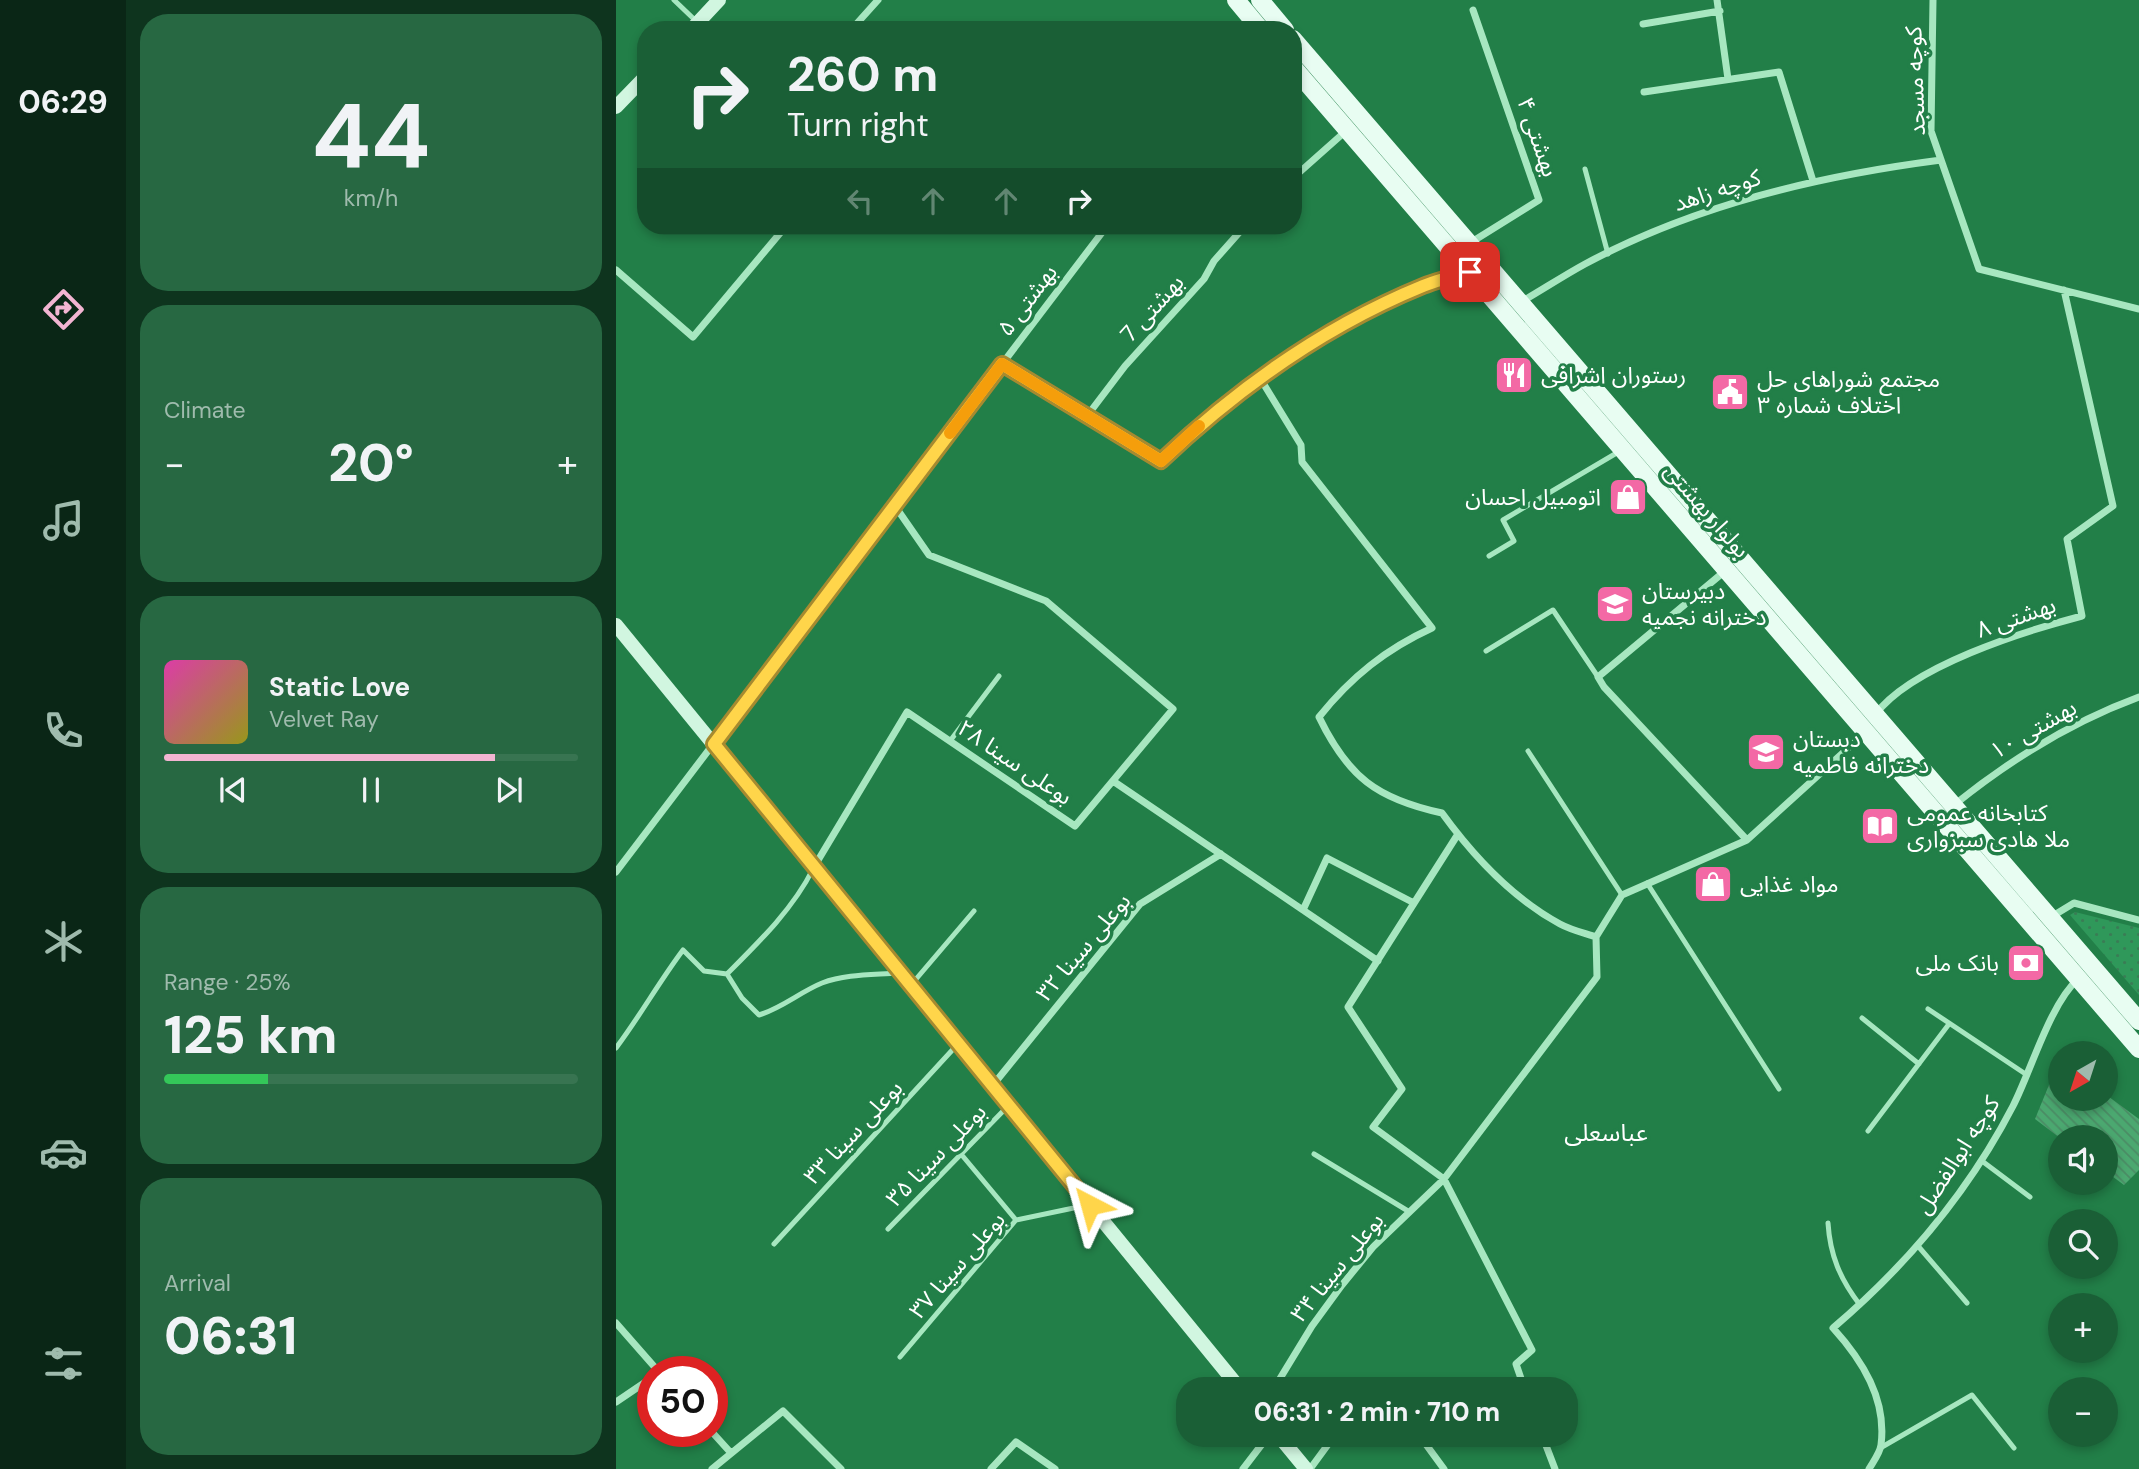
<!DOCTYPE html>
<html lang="en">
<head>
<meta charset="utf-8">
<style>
	body { margin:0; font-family:"DM Sans","Noto Sans Arabic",sans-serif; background:#276842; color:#f1f3f6; height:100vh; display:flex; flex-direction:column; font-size:26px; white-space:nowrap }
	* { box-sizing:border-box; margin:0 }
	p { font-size:23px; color:#9fbbad }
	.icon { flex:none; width:38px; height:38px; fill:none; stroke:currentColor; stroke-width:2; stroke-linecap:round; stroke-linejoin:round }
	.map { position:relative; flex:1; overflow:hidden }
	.details { display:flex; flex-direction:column; gap:14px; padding:14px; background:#0e341e; width:490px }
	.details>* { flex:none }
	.top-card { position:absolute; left:21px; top:21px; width:665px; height:214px; border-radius:28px; box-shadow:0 4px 10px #0003; background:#1a5f36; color:#f1f3f6; overflow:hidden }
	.needle { width:46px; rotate:219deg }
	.fabs { position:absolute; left:1432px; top:1041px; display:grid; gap:14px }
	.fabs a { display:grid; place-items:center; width:70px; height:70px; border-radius:50%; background:#1a5f36; box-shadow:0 4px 10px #0003; font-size:35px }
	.speed { position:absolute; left:21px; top:1356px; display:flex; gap:14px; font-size:35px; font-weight:700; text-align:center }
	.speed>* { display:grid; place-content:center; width:91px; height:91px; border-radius:50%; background:#1a5f36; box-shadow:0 4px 10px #0003; line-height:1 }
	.speed .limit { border:10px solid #d22; background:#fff; color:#111 }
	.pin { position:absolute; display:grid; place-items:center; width:60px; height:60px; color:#fff; margin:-30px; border-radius:14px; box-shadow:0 4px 10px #0006 }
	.me { position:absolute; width:77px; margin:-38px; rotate:321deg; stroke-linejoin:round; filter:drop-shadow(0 0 5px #0008) }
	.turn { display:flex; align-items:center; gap:24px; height:147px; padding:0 35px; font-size:32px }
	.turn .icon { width:91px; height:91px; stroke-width:2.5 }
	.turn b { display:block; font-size:49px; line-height:60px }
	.lanes { display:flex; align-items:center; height:66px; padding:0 35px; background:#0003; justify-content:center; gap:35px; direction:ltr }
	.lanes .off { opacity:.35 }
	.big { font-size:52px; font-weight:800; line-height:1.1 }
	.details .card { flex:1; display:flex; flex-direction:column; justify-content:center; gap:10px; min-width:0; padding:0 24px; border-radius:28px; background:#276842 }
	.details .dial { align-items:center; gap:0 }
	.dial b { font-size:91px; line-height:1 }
	.song { display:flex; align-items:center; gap:21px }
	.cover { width:84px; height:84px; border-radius:10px; background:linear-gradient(135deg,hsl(320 70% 55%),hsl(60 70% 35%)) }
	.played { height:7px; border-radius:4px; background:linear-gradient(90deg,#f2b5d2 80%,#387451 80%) }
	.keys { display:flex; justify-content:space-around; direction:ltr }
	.heat { display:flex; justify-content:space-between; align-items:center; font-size:38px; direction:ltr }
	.charge { height:10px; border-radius:5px; background:linear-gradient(90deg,#34c759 25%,#387451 0) }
	.trip { position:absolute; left:560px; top:1377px; width:402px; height:70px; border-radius:28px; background:#1a5f36; box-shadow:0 4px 10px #0003; font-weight:800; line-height:70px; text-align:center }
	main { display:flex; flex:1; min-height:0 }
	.menu { display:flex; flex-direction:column; width:126px; justify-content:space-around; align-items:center; background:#0a2616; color:#9fbbad }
	.menu .icon { width:49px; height:49px }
	.menu .current { color:#f2b5d2 }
	.menu b { font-size:32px; color:#f1f3f6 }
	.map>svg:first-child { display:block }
</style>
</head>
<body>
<main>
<nav class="menu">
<b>06:29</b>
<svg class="icon current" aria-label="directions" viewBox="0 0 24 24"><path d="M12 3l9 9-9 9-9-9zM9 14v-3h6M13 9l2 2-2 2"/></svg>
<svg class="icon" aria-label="music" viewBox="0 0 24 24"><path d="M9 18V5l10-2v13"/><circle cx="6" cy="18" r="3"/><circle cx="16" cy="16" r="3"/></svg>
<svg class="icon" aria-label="phone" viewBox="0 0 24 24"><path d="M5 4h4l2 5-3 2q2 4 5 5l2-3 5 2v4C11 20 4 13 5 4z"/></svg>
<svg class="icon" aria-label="climate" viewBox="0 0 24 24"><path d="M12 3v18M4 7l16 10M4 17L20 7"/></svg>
<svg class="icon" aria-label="car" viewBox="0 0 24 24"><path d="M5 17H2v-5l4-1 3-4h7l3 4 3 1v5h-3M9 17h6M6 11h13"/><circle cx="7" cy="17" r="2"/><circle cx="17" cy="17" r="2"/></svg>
<svg class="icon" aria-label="filters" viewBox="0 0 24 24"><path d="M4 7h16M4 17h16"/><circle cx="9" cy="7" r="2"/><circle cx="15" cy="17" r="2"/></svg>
</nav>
<section class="details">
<div class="card dial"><b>44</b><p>km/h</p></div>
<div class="card"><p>Climate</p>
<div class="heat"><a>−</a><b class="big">20°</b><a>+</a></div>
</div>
<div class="card">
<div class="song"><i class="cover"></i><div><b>Static Love</b><p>Velvet Ray</p></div></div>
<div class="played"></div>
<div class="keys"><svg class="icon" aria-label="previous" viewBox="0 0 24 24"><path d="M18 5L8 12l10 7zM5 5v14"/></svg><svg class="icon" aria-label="pause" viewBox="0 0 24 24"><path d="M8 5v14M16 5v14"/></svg><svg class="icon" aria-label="next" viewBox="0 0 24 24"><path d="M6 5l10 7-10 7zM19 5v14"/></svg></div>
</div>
<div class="card"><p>Range · 25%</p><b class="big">125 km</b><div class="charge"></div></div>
<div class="card"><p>Arrival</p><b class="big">06:31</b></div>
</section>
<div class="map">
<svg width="1523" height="1469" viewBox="0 0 1523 1469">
	<defs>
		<pattern id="park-dots" width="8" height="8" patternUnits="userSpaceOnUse" patternTransform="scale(1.75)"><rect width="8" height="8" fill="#2f985a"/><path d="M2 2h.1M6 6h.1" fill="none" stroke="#397d55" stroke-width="1.8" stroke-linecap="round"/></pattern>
		<pattern id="building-back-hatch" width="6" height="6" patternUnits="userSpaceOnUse" patternTransform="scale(1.75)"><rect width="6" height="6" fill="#4ba870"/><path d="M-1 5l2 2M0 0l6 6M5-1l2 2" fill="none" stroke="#4b8c65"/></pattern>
	</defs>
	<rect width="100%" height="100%" fill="#227f48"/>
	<path fill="url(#park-dots)" d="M1459 912 1523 928V995L1454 915Z"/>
	<path fill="url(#building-back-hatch)" d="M1435 1080 1444 1087V1099H1460L1466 1104 1470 1099H1489V1094L1523 1119V1170L1508 1185 1489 1171V1138H1444L1419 1119Z"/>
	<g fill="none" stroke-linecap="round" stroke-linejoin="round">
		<path stroke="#a7e7c0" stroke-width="5" d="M58 0 81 22
			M969 169 992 254
			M873 556 898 541 887 520 1004 451
			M870 651 937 610 982 677
			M334 741 383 676
			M912 751 1006 895
			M197 869C177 909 142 943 111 974L126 998 143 1015C166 1008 184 992 206 983 230 974 257 975 282 973
			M1031 883 1163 1089
			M295 985 358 911
			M1312 1009 1411 1075
			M1246 1018 1303 1064
			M0 1048C24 1016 43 982 67 950L88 971 111 974
			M1252 1131 1333 1024
			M345 1154 400 1220
			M698 1154 792 1211
			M1366 1161 1414 1197
			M1212 1223C1214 1255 1224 1279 1244 1305
			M272 1229 392 1106
			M158 1244 340 1046
			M1302 1246 1351 1303
			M284 1357 400 1220 472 1205
			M1266 1447 1356 1395 1398 1448"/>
		<path stroke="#a7e7c0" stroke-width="7" d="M1101 0 1112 79
			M1317 0 1315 131 1363 269 1523 309
			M1027 24 1104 11
			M235 30 262 0
			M1028 92 1163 72 1197 181
			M677 178 731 130
			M854 243 923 200 857 10
			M0 270 77 337 170 226
			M905 302C926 290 947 276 969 264 1079 205 1202 176 1325 160
			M386 364 545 461C621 388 709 327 807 286 822 280 838 277 854 272
			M644 378 685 445 686 462 816 628C770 649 735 677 703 717 732 777 761 799 826 813 858 857 896 898 944 924 955 930 968 933 980 937
			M471 416 509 366 588 279 598 261 629 226
			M1109 571 982 677 988 687 1131 840
			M1259 715C1295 666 1409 631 1466 616L1451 539 1497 506 1448 290
			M497 781 762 961
			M1338 805C1395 759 1455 722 1523 697
			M842 834 732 1007 786 1089 757 1127 828 1179 916 1350 900 1364 909 1390
			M198 867 291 712 459 826 557 709 430 601 313 555 279 506
			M0 872 491 226
			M687 910 711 858 798 903
			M1435 917 1458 903 1523 920
			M980 937 1006 895 1131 840 1240 741 1248 730
			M377 1085 524 904 605 854
			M0 1323 43 1372
			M657 1390 696 1326 726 1285 757 1247 828 1179 981 977 980 937
			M0 1402 37 1377
			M96 1432 115 1453
			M792 1435 806 1439 828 1469
			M926 1435 939 1469
			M96 1469 167 1411 225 1469
			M375 1469 400 1442 439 1469
			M627 1469 653 1435
			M694 1469 719 1435
			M1253 1469C1257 1462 1264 1453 1265 1445 1271 1399 1246 1360 1217 1328 1291 1265 1352 1193 1397 1106 1415 1071 1434 1004 1462 979"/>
		<path stroke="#d1f6e0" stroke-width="14" d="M75 30 103 0
			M0 107 30 76
			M0 625 625 1390
			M662 1435 690 1469"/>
		<path stroke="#e8fdf2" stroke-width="18" d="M620 0 645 30
			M644 0 669 30
			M677 39 1523 1021
			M677 67 1523 1049"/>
	</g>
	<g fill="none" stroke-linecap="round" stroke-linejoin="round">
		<g stroke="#a68a30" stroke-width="18">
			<path id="route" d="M474 1205 98 744 386 364 545 461C622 388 709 326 807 286 822 280 838 276 854 272"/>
		</g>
		<use href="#route" stroke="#ffd54a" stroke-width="12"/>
		<path stroke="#f59e0b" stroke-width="12" d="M334 433 386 364 545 461 583 426"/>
	</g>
	<defs>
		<g id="restaurant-square" transform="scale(2.0125)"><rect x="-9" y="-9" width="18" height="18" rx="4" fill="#f369a5" stroke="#227f48"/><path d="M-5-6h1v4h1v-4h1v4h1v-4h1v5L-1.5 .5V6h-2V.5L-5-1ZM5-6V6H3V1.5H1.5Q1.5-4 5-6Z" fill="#fff"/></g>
		<g id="civic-square" transform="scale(2.0125)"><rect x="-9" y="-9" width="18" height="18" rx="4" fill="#f369a5" stroke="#227f48"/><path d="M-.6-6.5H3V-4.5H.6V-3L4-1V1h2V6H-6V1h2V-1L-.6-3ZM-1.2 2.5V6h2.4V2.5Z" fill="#fff"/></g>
		<g id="shop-square" transform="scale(2.0125)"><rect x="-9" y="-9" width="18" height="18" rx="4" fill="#f369a5" stroke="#227f48"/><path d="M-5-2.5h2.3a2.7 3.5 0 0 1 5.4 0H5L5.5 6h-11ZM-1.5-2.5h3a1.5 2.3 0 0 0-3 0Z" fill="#fff"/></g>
		<g id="school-square" transform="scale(2.0125)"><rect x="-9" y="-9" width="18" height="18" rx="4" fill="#f369a5" stroke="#227f48"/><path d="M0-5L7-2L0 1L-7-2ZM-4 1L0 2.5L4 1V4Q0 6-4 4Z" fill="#fff"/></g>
		<g id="library-square" transform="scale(2.0125)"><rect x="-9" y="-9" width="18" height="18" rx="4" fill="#f369a5" stroke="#227f48"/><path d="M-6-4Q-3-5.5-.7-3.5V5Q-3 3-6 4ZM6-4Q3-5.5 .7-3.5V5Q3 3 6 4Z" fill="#fff"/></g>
		<g id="bank-square" transform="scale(2.0125)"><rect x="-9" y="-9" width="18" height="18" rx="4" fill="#f369a5" stroke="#227f48"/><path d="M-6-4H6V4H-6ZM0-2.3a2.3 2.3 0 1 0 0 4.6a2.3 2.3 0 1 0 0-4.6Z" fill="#fff"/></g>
	</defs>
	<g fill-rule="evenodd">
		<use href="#restaurant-square" x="898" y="375"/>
		<use href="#civic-square" x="1114" y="392"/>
		<use href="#shop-square" x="1012" y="497"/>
		<use href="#school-square" x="999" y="604"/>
		<use href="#school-square" x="1150" y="752"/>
		<use href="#library-square" x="1264" y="826"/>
		<use href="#shop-square" x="1097" y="884"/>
		<use href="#bank-square" x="1410" y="963"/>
	</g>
	<g text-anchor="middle" stroke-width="7" stroke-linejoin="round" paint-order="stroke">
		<g font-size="23" fill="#fff" stroke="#227f48">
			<text transform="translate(1299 81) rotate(-92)" y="8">کوچه مسجد</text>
			<text transform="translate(922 137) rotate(71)" y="8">بهشتی ۴</text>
			<text transform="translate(1101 190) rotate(-18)" y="8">کوچه زاهد</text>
			<text transform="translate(411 300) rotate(-53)" y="8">بهشتی ۵</text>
			<text transform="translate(536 308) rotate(-48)" y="8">بهشتی 7</text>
			<text transform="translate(1091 510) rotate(49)" y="8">بولوار بهشتی</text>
			<text transform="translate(1400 617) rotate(-19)" y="8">بهشتی ۸</text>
			<text transform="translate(1417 729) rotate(-30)" y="8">بهشتی ۱۰</text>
			<text transform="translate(399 762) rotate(34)" y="8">بوعلی سینا ۲۸</text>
			<text transform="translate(467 947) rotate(-50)" y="8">بوعلی سینا ۳۲</text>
			<text transform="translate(237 1132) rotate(-47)" y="8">بوعلی سینا ۳۳</text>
			<text transform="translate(320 1155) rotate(-46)" y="8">بوعلی سینا ۳۵</text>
			<text transform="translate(1341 1155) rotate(-57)" y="8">کوچه ابوالفضل</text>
			<text transform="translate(341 1265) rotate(-49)" y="8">بوعلی سینا ۳۷</text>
			<text transform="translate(721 1267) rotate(-51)" y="8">بوعلی سینا ۳۴</text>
		</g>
		<g font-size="23" fill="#fff" stroke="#227f48" text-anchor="start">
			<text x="925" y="383">رستوران اشرافی</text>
			<text x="1141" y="387">مجتمع شوراهای حل<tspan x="1141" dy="26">اختلاف شماره ۳</tspan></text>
			<text x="985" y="505" text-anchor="end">اتومبیل احسان</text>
			<text x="1026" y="599">دبیرستان<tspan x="1026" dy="26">دخترانه نجمیه</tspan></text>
			<text x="1177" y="747">دبستان<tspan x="1177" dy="26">دخترانه فاطمیه</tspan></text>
			<text x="1291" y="821">کتابخانه عمومی<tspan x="1291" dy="26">ملا هادی سبزواری</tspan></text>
			<text x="1124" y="892">مواد غذایی</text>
			<text x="1383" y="971" text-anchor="end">بانک ملی</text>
		</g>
		<g font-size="24" fill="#fff" stroke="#227f48">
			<text x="990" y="1141">عباسعلی</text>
		</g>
	</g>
</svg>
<div class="fabs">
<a><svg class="needle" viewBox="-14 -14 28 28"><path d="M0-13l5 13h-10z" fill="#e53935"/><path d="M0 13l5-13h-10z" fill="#9fbbad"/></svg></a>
<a><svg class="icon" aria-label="sound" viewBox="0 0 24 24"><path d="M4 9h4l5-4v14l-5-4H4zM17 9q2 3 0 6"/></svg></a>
<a><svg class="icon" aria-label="search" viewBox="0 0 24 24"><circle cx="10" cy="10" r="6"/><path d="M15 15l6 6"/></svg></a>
<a>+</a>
<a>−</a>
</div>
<div class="speed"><div class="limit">50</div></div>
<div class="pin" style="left:854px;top:272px;background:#d93025"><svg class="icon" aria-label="arrive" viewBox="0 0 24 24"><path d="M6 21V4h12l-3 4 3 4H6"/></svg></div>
<svg class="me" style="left:474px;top:1205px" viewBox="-20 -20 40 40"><path d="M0-17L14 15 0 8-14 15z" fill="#ffd54a" stroke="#fff" stroke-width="4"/></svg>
<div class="trip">06:31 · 2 min · 710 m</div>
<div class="top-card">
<div class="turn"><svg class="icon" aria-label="right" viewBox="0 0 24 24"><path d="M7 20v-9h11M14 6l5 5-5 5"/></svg><div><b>260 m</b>Turn right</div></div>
<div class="lanes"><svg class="icon off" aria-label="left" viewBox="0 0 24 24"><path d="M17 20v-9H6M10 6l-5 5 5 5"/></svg><svg class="icon off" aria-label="ahead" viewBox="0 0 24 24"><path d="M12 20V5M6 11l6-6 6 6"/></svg><svg class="icon off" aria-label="ahead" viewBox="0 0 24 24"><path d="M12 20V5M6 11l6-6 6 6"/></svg><svg class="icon" aria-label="right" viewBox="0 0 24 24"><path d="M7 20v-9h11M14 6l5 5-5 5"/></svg></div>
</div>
</div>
</main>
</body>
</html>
